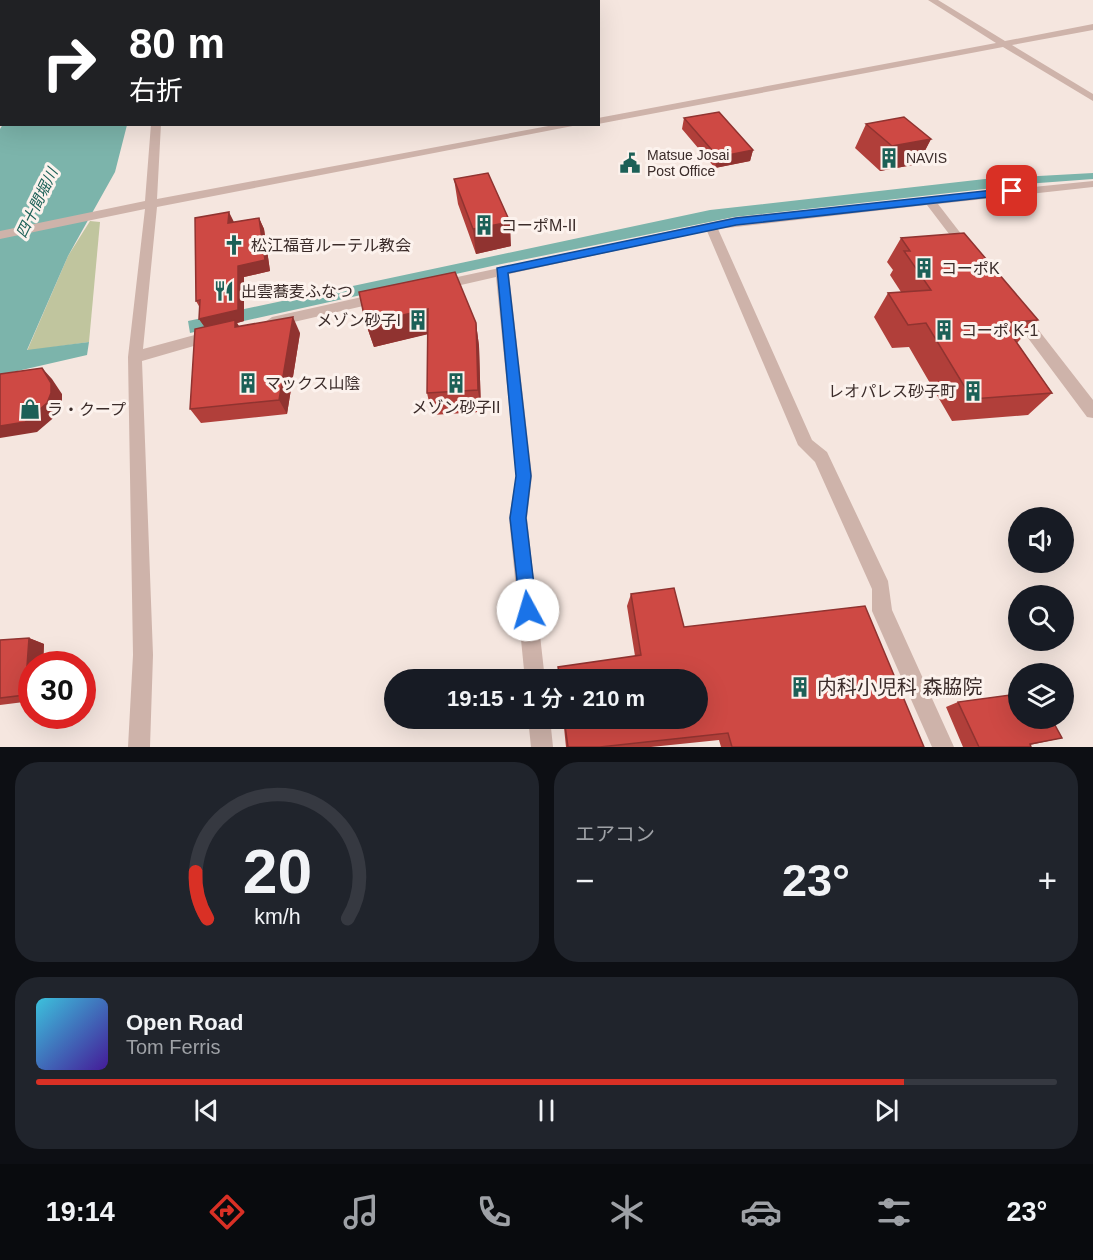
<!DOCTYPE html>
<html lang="ja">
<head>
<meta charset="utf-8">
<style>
	body { margin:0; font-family:Arial,"Noto Sans JP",sans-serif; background:#20242c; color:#f1f3f6; height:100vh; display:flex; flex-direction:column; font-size:22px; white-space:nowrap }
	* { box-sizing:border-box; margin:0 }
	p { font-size:20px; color:#9ea1a6 }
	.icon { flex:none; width:33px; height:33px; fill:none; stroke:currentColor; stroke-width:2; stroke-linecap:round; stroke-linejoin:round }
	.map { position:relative; height:747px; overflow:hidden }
	.drawer { display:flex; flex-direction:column; gap:15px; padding:15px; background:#0d0f14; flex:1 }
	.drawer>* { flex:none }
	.banner { position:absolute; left:0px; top:0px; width:600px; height:126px; box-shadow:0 6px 24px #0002; background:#202124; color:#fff; overflow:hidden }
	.fabs { position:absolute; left:1008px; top:507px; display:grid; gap:12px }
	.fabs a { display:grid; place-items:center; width:66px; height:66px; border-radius:50%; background:#171b24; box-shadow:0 6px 24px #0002; font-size:30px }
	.speed { position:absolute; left:18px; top:651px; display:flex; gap:12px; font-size:30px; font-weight:700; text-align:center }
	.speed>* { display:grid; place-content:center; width:78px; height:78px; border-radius:50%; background:#171b24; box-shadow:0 6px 24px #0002; line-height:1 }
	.speed .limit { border:9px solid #d22; background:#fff; color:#111 }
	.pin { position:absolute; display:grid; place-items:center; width:51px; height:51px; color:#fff; margin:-26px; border-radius:12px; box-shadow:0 3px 9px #0006 }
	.me { position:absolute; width:66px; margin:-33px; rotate:354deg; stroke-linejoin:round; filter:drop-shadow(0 0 4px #0008) }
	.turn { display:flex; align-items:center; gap:21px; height:126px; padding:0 30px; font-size:27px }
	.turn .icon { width:78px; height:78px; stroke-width:2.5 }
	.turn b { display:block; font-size:42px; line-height:51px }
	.big { font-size:45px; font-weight:600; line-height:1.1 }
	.drawer .card { flex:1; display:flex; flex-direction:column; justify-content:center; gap:9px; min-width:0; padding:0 21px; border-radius:24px; background:#20242c }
	.drawer .dial { align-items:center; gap:0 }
	.dial svg { height:156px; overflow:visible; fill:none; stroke:#363941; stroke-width:7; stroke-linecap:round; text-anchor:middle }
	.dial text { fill:#f1f3f6; stroke:none }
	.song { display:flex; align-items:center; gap:18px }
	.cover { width:72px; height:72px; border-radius:9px; background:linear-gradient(135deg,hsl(190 70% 55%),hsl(260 70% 35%)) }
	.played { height:6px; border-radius:3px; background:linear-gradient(90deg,#d93025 85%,#363941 85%) }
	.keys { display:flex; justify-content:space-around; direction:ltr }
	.heat { display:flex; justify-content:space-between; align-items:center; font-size:33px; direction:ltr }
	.drawer .tiles { flex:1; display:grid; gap:15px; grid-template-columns:1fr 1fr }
	.card:last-child { grid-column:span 2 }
	.trip { position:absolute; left:384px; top:669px; width:324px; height:60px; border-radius:30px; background:#171b24; box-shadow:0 6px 24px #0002; font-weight:600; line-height:60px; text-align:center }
	.dock { display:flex; height:96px; justify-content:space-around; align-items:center; background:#090b0e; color:#9ea1a6 }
	.dock .icon { width:42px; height:42px }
	.dock .on { color:#d93025 }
	.dock b { font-size:27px; color:#f1f3f6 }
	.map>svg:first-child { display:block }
</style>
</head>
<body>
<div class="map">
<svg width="1093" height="747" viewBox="0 0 1093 747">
	<rect width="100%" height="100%" fill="#f5e6df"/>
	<path fill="#c0c59e" d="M90 221 100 222 89 342 27 351 68 256Z"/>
	<path fill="#7cb4ab" d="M3 124 127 125 115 172 68 256 27 350 89 342 87 355 0 375V129Z
		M1093 173V179L1039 183 734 217 492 266 190 333 188 321 710 210 985 179Z"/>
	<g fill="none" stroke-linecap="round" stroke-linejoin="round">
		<path fill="#ceb3aa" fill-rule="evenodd" d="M479 0H487L488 2H480Z
			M514 0H529L512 2Z
			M928 0H938L1005 41 1093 24V30L1012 45 1093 94V101L1003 47 598 124V118L996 43Z
			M151 124H161L157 199 559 124H583L157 207 143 349 213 330 220 335 218 339 142 361 153 655 150 747H128L133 655 128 357 145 209 0 239V231L145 201Z
			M1093 181V187L938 204 972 248 966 252 962 251 927 205 718 229 812 440 827 452 888 581 892 610 954 747H932L872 611V589L815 462 798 445 707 231 509 274 532 476 527 518 545 680H525L509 518 516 476 496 277 439 290 432 285 434 282 736 217Z
			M380 293 387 298 385 301 272 327 265 322 272 317Z
			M1018 309 1023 310 1093 400V418L1087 417 1013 318 1011 314Z
			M528 718H550L553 747H531Z"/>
		<path fill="#7e5f5a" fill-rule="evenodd" d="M154 0H162V2H154Z
			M0 34H2V40H0Z"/>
	</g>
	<path fill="#b13f3a" d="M684 118 753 150 750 161 715 168 682 129Z
		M866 124 931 139 918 164 880 171 855 148Z
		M454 179 511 246 476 254 458 204Z
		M259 218 264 229 270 271 244 277V321L237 323 239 326 300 333 287 414 201 423 190 409 205 327 199 319 200 308 196 301 234 222Z
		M901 238 1038 320 1017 343 1052 393 1028 415 952 421 909 347 892 348 874 317 888 293 901 292 890 275 893 270 887 262Z
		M476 323 479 346 481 412 432 415 427 393V334L374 347 366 324Z
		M631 594 684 627 924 747H721L719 740 651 747H566L563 718H698V680H558V667L635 656 627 606Z
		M29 638 44 644 43 664H32V701L0 705V640Z
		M958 702 1062 738 1030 745 1031 747H963L946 707Z"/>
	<path fill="#903330" d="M931 139 918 164 880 171 892 146Z
		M753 150 750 161 715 168 718 157Z
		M229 212 235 224 228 223Z
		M259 218 264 229 270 271 244 277V321L237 323 244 336 206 329 199 319 238 266Z
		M510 222 511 246 476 254 473 229Z
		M428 309 433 333 374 347 366 324Z
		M293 317 300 333 287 414 279 400Z
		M476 323 479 346 481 412 478 390Z
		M42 368 52 379 62 394V404L58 414 37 432 0 438V426Z
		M29 638 44 644 43 664H32V697L25 695Z"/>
	<path fill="#ce4944" stroke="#903330" stroke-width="1.5" d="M185 0H241L242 1 185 2Z
		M719 112 753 150 718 157 684 118Z
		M904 117 931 139 892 146 866 124Z
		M488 173 510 222 473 229 454 179Z
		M229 212 228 223 259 218 265 260 238 266V310L199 319 200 300 196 301 195 218Z
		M964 233 1038 320 1003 323 1052 393 972 399 926 323 908 325 888 293 931 290 904 251H910L901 238Z
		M455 272 476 323 478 390 427 393 428 309 366 324 359 292Z
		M293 317 279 400 190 409 195 329 235 320V327Z
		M42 368 51 383V393L47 403 25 422 0 426V374Z
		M674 588 684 627 865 606 924 747H732L728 733 600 747H568L564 718H698V680H560L558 667 641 655 631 594Z
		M29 638 25 695 0 698V640Z
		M1018 694V718H1051L1062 738 1030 744 1031 747H979L958 702Z"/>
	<path fill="#1a73e8" stroke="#114b97" stroke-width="1.5" d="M1012 188 1016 189V194L736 225 508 273 531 476 526 518 537 610 534 616 528 619 521 616 510 518 516 476 497 268 736 218Z"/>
	<defs>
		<g id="building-bare" transform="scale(1.62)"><path d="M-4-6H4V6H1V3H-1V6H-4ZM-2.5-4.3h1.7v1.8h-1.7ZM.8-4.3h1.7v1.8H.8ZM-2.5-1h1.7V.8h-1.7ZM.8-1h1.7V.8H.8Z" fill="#1c6057" stroke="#fcf2ed" stroke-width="2.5" paint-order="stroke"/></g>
		<g id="civic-bare" transform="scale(1.62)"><path d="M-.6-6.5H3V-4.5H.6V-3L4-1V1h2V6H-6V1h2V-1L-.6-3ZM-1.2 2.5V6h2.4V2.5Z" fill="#1c6057" stroke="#fcf2ed" stroke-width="2.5" paint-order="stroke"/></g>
		<g id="church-bare" transform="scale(1.62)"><path d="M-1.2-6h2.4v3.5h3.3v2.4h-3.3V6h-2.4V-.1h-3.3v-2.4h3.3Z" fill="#1c6057" stroke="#fcf2ed" stroke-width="2.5" paint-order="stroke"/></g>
		<g id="restaurant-bare" transform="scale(1.62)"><path d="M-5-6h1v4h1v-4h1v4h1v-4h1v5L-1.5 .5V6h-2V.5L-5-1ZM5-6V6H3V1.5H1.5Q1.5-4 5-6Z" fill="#1c6057" stroke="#fcf2ed" stroke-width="2.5" paint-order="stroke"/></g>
		<g id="shop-bare" transform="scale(1.62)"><path d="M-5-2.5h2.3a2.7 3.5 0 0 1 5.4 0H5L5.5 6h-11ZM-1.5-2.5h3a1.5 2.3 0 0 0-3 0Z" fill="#1c6057" stroke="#fcf2ed" stroke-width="2.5" paint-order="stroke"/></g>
	</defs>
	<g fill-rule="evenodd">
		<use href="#building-bare" x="889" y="158"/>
		<use href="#civic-bare" x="630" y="163"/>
		<use href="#building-bare" x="484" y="225"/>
		<use href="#church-bare" x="234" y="245"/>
		<use href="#building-bare" x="924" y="268"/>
		<use href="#restaurant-bare" x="224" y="291"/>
		<use href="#building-bare" x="418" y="320"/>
		<use href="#building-bare" x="944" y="330"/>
		<use href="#building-bare" x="248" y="383"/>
		<use href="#building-bare" x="456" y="383"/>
		<use href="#building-bare" x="973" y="391"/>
		<use href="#shop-bare" x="30" y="409"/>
		<use href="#building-bare" x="800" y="687"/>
	</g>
	<g text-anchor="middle" stroke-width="6" stroke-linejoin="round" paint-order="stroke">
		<g font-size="14" fill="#3b2c2a" stroke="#fcf2ed" text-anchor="start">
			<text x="647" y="160">Matsue Josai<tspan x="647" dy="16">Post Office</tspan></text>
			<text x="906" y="163">NAVIS</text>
		</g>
		<g font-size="15" font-style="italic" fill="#1c6057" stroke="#fcf2ed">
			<text transform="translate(37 203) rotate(-64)" y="5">四十間堀川</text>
		</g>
		<g font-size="16" fill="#3b2c2a" stroke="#fcf2ed" text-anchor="start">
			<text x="501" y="231">コーポM-II</text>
			<text x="251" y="251">松江福音ルーテル教会</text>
			<text x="941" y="274">コーポK</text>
			<text x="241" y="297">出雲蕎麦ふなつ</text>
			<text x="401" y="326" text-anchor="end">メゾン砂子I</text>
			<text x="961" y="336">コーポ K-1</text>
			<text x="265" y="389">マックス山陰</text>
			<text x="956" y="397" text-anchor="end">レオパレス砂子町</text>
			<text x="456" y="413" text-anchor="middle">メゾン砂子II</text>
			<text x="47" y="415">ラ・クープ</text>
		</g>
		<g font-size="20" fill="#3b2c2a" stroke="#fcf2ed" text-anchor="start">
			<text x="817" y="694">内科小児科 森脇院</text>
		</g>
	</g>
</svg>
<div class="fabs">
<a><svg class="icon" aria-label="sound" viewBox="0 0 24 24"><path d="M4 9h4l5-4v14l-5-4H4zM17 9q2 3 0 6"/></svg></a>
<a><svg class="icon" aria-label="search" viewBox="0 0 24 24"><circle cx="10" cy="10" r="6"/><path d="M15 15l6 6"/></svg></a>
<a><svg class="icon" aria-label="layers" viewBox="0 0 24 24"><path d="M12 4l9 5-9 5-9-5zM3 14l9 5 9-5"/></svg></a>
</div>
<div class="speed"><div class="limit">30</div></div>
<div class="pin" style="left:1012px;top:191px;background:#d93025"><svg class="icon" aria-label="arrive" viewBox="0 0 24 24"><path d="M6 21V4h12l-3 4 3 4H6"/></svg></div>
<svg class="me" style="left:528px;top:610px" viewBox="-20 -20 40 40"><circle r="19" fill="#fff"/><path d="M0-13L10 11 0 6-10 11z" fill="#1a73e8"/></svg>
<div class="trip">19:15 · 1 分 · 210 m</div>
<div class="banner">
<div class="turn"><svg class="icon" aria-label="right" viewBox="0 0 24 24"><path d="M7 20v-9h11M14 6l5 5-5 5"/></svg><div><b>80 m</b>右折</div></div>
</div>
</div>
<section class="drawer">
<div class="tiles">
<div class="card dial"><svg viewBox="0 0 100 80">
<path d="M14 69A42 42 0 1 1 86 69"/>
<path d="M14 69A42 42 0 0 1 8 45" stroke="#d93025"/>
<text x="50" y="56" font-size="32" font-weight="700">20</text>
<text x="50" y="72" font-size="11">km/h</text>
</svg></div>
<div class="card"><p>エアコン</p>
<div class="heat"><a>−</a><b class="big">23°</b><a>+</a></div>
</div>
<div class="card">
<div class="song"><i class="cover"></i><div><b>Open Road</b><p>Tom Ferris</p></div></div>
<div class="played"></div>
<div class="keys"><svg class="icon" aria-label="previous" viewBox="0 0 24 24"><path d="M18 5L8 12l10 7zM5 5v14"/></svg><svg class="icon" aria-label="pause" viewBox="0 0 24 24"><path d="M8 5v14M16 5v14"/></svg><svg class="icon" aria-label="next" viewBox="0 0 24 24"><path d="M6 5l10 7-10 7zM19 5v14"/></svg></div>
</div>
</div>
</section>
<nav class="dock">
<b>19:14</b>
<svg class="icon on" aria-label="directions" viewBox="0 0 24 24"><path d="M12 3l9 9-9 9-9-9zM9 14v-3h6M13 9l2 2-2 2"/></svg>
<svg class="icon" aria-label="music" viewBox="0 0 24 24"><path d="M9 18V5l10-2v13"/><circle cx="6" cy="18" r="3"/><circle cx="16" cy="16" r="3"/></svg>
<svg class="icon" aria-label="phone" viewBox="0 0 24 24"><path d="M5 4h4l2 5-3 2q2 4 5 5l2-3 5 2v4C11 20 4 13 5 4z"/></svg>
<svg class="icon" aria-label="climate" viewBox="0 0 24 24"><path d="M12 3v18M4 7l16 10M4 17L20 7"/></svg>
<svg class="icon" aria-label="car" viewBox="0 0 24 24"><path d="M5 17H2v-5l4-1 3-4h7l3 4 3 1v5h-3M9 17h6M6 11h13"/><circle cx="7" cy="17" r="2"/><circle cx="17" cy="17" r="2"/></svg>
<svg class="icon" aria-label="filters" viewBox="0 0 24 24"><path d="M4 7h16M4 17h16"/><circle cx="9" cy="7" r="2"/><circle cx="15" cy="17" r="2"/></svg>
<b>23°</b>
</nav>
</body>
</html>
